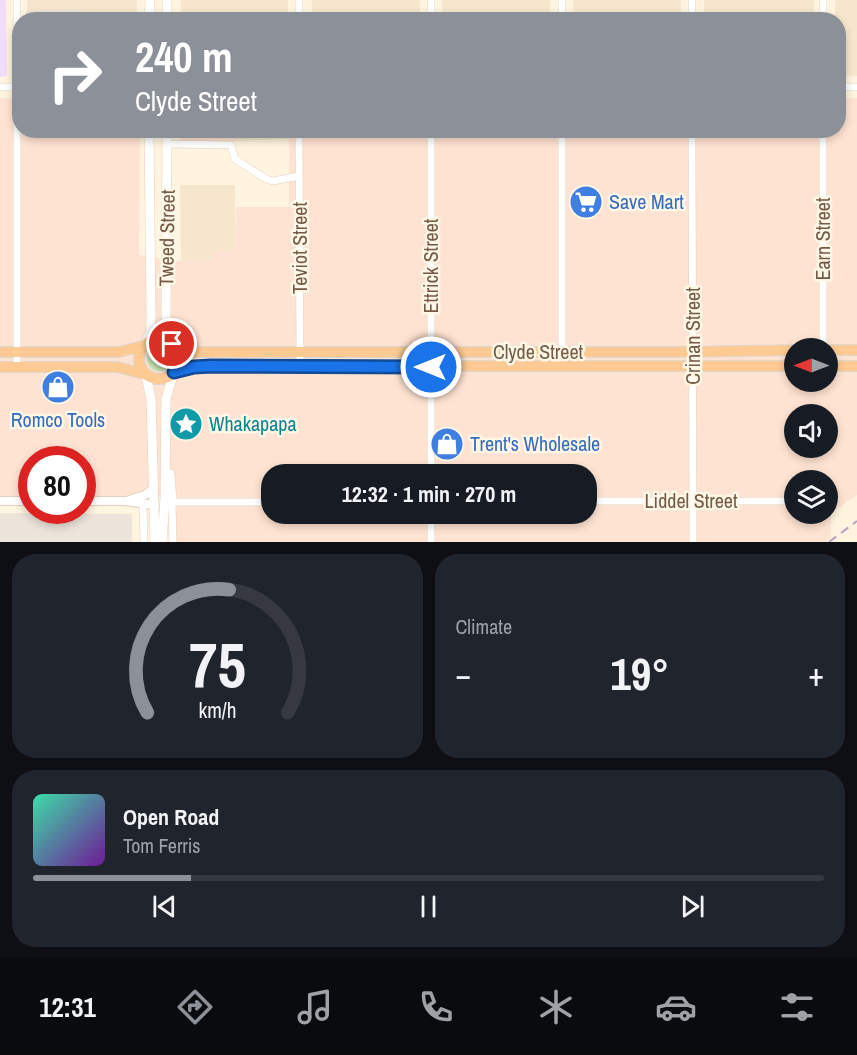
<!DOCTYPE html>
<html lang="en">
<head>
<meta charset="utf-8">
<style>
	body { margin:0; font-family:"Archivo Narrow",sans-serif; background:#20242c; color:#f1f3f6; height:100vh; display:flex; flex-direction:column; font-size:22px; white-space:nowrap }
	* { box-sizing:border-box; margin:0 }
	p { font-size:20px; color:#9ea1a6 }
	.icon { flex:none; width:33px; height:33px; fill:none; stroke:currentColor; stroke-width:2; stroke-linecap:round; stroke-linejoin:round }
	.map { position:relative; height:542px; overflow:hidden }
	.sheet { display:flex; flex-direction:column; gap:12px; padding:12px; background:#0d0f14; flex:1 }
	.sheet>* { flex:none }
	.top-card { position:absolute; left:12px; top:12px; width:834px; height:126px; border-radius:24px; box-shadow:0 3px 9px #0003; background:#8c9099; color:#fff; overflow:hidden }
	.needle { width:39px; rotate:270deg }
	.buttons { position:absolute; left:784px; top:338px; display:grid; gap:12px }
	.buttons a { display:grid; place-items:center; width:54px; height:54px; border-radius:50%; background:#171b24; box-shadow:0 3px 9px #0003; font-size:30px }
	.speed { position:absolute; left:18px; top:446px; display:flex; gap:12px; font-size:30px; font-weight:700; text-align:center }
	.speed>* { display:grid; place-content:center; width:78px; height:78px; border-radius:50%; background:#171b24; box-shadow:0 3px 9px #0003; line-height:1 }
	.speed .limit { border:9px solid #d22; background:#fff; color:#111 }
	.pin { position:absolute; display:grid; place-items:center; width:51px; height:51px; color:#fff; margin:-26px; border:3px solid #fff; border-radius:50%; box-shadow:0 2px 6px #0007 }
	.me { position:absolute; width:66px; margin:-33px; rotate:270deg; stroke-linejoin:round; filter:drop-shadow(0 0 4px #0008) }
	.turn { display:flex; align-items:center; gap:21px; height:126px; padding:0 24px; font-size:27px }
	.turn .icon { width:78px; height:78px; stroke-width:2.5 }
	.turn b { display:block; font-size:42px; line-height:51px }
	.big { font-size:45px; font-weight:800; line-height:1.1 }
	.sheet .tile { flex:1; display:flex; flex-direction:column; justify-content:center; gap:9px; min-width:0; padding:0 21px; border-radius:24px; background:#20242c }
	.sheet .dial { align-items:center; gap:0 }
	.dial svg { height:156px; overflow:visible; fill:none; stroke:#363941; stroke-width:7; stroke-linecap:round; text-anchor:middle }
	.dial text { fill:#f1f3f6; stroke:none }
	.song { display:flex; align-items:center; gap:18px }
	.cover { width:72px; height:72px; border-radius:9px; background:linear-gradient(135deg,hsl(160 70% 55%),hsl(280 70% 35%)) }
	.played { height:6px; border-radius:3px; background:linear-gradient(90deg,#8c9099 20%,#363941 20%) }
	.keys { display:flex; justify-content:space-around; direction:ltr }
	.heat { display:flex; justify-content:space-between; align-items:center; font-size:33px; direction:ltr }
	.sheet .tiles { flex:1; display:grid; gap:12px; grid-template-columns:1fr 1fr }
	.tile:last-child { grid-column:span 2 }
	.trip { position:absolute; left:261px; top:464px; width:336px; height:60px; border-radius:24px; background:#171b24; box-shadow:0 3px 9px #0003; font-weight:800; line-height:60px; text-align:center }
	.dock { display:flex; height:96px; justify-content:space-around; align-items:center; background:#090b0e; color:#9ea1a6 }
	.dock .icon { width:42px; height:42px }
	.dock .current { color:#8c9099 }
	.dock b { font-size:27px; color:#f1f3f6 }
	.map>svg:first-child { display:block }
</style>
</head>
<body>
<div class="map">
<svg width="857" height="542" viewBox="0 0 857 542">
	<rect width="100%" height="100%" fill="#fef4df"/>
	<path fill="#f6e6cd" d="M27 0H137V19H82V11H27Z
		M181 0H288V19H181Z
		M312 0H420V19H312Z
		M442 0H550V19H442Z
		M573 0H681V19H574Z
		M704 0H814V19H704Z
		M835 0H857V76L841 75 839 73 838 20 835 19Z
		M234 131H289V139L234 141Z
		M180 185H235V251L212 260 181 261Z"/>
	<path fill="#ffe3d2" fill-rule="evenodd" d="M0 98H19L20 130 140 131 139 255 178 261 212 260V251H235L236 207H289V131L838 130 839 98H857V495L831 513V538L825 542H175L174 497H83L82 459H32L31 498H0ZM795 348H828V381H795ZM795 414H828V447H795ZM272 474H586V513H272ZM795 480H828V513H795Z
		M180 131H234V141L180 142Z"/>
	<path fill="#ece4db" d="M82 10V19H27V11Z
		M0 513 132 514V542H0Z"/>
	<path fill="#f1dcfa" d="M0 0H6L7 76 0 77Z"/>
	<path fill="#cdecbd" d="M147 359a12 12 0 1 1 24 0a12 12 0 1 1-24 0Z"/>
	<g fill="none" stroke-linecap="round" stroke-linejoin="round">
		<g stroke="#e2d0bb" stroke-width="8">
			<path id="minor" d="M17 0V367
				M431 0V20
				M562 0V20
				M692 0V20
				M823 0V20
				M299 20V0
				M0 87H20
				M838 87H857
				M299 130 300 366
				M431 130V474
				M562 130V367
				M692 130 693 542
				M823 130V348
				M167 144 231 145 235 159 266 179 273 181 299 176
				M586 501H795
				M143 504 144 542
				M431 513V542
				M173 542 172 502H272"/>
		</g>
		<g stroke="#e2d0bb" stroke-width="10">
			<path id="tertiary" d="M129 500 145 495 154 488
				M0 501H32
				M82 501H125L155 505"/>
		</g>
		<g stroke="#e8d2b8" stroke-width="10">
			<path id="secondary" d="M167 0V20
				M149 20 150 0
				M167 130 166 317 172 344
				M145 344 151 331V314L149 130
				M146 375 151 399 155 542
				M170 474 172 502
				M162 542 165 498 166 399 173 375"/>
		</g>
		<g stroke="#ded7d2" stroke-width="12">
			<path id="trunk" d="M139 359a20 20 0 1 1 40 0a20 20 0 1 1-40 0Z
				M174 346 194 352H693L795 350
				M828 350H857
				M0 352H119L143 346
				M828 366H857
				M0 367H117L144 374
				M174 372 194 367 211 366H795"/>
		</g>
		<use href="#minor" stroke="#fff" stroke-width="7"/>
		<use href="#tertiary" stroke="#fff" stroke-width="8"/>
		<use href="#secondary" stroke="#fff" stroke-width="9"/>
		<use href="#trunk" stroke="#feca93" stroke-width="10"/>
		<path stroke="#b79ec7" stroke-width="2" stroke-dasharray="9 6" stroke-linecap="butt" d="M829 542 857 521"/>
	</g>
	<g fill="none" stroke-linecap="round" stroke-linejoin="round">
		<g stroke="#114b97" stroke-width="15">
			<path id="route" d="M172 344 174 346 178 363 174 372 194 367 211 366 431 367"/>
		</g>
		<use href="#route" stroke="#1a73e8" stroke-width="10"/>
	</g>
	<defs>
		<g id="supermarket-disc" transform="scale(1.725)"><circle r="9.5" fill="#3f7fe0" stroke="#fff7e7"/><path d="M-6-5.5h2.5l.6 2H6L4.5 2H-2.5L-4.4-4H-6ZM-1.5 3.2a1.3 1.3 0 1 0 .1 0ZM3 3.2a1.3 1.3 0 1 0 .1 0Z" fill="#fff"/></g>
		<g id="shop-disc" transform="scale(1.725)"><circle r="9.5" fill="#3f7fe0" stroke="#fff7e7"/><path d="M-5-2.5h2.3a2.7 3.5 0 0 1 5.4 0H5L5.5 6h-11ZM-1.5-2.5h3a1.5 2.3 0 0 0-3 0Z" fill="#fff"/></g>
		<g id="sight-disc" transform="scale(1.725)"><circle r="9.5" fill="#0f9aa8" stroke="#fff7e7"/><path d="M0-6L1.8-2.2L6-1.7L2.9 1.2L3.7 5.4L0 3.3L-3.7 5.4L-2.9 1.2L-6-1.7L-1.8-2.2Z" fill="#fff"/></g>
	</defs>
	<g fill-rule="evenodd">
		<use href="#supermarket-disc" x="586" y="202"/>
		<use href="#shop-disc" x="58" y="387"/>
		<use href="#sight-disc" x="186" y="424"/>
		<use href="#shop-disc" x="447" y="444"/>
	</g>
	<g text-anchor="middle" stroke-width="5" stroke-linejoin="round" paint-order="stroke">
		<g font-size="20" fill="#366cbe" stroke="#fff7e7" text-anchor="start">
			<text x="609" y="209">Save Mart</text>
			<text x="58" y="427" text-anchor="middle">Romco Tools</text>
			<text x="470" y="451">Trent's Wholesale</text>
		</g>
		<g font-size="20" fill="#765a45" stroke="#fff7e7">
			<text transform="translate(167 238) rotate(-89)" y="7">Tweed Street</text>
			<text transform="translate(823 239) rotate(-90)" y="7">Earn Street</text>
			<text transform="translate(300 248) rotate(-90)" y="7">Teviot Street</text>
			<text transform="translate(431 266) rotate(-90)" y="7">Ettrick Street</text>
			<text transform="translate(693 336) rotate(-90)" y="7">Crinan Street</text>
			<text x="538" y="359">Clyde Street</text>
			<text x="691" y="508">Liddel Street</text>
		</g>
		<g font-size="20" fill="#0d838f" stroke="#fff7e7" text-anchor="start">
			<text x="209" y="431">Whakapapa</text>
		</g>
	</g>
</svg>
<div class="buttons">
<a><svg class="needle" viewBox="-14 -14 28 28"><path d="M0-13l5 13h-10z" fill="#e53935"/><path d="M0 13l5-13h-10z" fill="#9ea1a6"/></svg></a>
<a><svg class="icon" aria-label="sound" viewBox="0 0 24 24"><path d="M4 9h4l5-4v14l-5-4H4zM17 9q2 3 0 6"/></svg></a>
<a><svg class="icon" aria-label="layers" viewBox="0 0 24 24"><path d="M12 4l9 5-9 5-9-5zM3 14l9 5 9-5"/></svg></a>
</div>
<div class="speed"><div class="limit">80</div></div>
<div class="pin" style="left:172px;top:344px;background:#d93025"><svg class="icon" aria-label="arrive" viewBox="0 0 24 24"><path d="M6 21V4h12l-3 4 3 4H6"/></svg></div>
<svg class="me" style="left:431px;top:367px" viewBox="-20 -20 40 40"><circle r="17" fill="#1a73e8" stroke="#fff" stroke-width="3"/><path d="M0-11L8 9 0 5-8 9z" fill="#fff"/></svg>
<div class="trip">12:32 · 1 min · 270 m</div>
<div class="top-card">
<div class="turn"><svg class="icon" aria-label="right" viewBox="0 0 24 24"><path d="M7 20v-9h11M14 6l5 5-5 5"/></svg><div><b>240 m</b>Clyde Street</div></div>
</div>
</div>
<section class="sheet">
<div class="tiles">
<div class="tile dial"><svg viewBox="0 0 100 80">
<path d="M14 69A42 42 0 1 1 86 69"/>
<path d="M14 69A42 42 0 0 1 56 6" stroke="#8c9099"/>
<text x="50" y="56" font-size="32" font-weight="700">75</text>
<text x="50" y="72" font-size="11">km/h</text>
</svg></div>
<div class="tile"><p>Climate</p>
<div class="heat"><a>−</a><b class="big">19°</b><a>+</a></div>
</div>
<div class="tile">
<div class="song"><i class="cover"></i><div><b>Open Road</b><p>Tom Ferris</p></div></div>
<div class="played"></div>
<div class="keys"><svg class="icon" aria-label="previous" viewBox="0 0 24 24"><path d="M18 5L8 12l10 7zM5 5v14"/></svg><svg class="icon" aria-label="pause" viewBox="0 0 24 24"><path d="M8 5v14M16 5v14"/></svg><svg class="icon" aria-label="next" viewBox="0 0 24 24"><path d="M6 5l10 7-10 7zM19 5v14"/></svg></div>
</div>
</div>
</section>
<nav class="dock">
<b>12:31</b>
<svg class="icon current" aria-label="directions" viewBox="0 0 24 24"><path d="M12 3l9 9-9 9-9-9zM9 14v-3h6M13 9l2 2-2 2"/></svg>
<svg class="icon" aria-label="music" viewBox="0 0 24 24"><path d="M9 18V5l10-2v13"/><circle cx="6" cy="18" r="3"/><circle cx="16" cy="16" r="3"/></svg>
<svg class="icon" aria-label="phone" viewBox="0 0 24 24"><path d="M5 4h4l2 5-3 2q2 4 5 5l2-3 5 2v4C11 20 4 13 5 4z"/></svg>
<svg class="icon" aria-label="climate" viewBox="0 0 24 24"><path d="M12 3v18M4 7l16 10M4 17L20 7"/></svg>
<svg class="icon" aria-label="car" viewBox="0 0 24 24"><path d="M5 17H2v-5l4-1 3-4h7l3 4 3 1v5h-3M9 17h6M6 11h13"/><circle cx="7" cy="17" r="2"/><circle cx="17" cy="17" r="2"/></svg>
<svg class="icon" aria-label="filters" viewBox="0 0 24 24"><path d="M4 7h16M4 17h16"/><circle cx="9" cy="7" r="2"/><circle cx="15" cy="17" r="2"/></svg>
</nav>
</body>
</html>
